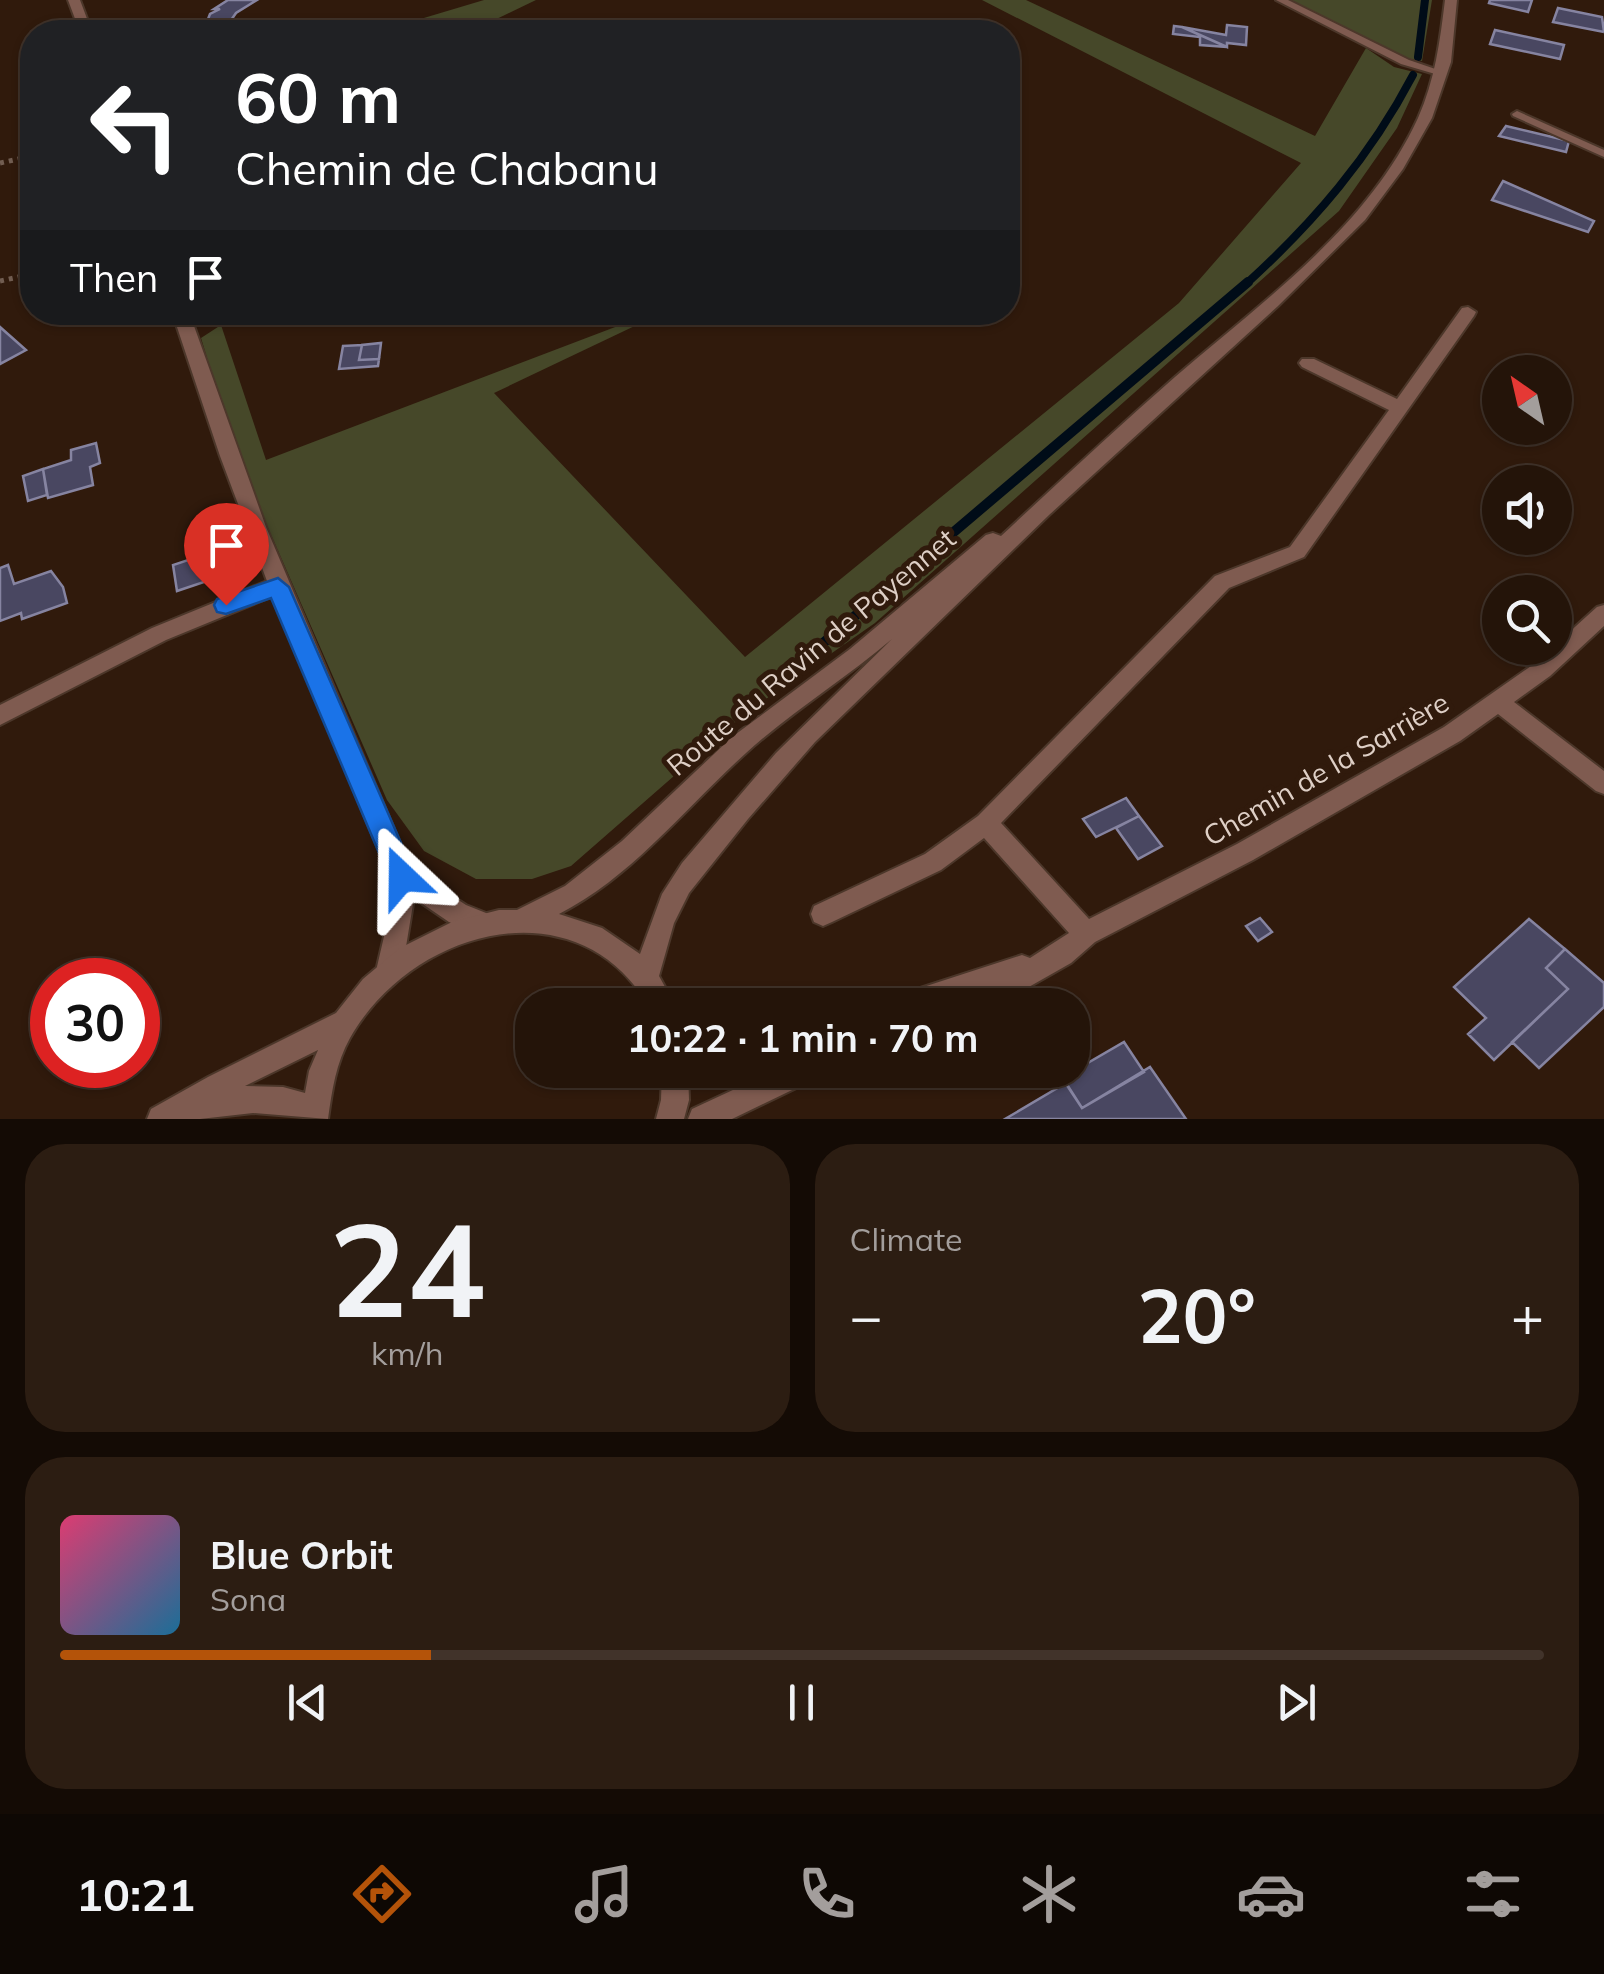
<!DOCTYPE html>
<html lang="en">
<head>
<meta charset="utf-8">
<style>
	body { margin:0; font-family:Mulish,sans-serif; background:#2c1d12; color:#f1f3f6; height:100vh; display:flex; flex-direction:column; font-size:38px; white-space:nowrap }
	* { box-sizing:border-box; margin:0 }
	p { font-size:32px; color:#a39e9c }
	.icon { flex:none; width:55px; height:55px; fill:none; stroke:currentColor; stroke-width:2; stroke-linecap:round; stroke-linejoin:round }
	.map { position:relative; height:1119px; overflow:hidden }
	.panel { display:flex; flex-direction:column; gap:25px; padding:25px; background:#140b05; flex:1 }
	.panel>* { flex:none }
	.hud { position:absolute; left:20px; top:20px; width:1000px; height:305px; border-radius:40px; box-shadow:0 2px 8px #0004,0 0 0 2px #41332a; background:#202124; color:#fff; overflow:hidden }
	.needle { width:65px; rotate:326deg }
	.fabs { position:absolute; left:1482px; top:355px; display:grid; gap:20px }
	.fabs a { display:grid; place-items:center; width:90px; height:90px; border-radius:50%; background:#241409; box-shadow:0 2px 8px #0004,0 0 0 2px #41332a; font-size:50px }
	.speed { position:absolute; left:30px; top:958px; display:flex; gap:20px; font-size:50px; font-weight:700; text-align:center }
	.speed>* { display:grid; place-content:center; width:130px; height:130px; border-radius:50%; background:#241409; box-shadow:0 2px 8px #0004,0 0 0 2px #41332a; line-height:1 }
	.speed .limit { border:15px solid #d22; background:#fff; color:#111 }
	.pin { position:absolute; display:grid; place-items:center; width:85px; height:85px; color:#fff; margin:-102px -42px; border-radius:50% 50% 50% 0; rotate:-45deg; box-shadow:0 0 10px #0007 }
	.pin .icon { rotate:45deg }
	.me { position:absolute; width:110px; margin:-55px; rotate:337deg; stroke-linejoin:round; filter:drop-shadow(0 0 8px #0008) }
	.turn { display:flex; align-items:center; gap:35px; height:210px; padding:0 50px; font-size:45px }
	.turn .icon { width:130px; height:130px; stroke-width:2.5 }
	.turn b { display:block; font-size:70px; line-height:85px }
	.then { display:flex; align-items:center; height:95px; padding:0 50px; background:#0003; gap:20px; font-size:38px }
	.big { font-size:75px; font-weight:700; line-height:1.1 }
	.panel .widget { flex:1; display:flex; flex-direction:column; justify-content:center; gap:15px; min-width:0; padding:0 35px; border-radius:40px; background:#2c1d12 }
	.panel .dial { align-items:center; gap:0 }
	.dial b { font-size:130px; line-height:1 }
	.song { display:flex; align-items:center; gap:30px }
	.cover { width:120px; height:120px; border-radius:15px; background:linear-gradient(135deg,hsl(340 70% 55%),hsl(200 70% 35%)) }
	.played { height:10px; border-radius:5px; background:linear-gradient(90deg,#b45309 25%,#41332a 25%) }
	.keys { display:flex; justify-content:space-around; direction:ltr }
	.heat { display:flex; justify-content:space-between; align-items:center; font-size:55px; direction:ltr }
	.panel .tiles { flex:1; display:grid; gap:25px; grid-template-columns:1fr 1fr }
	.widget:last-child { grid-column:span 2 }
	.trip { position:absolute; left:515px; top:988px; width:575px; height:100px; border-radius:40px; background:#241409; box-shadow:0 2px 8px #0004,0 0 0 2px #41332a; font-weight:700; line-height:100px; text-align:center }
	.menu { display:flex; height:160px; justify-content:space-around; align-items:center; background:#0e0804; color:#a39e9c }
	.menu .icon { width:70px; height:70px }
	.menu .selected { color:#b45309 }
	.menu b { font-size:45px; color:#f1f3f6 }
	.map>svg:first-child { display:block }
</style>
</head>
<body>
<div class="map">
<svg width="1604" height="1119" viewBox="0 0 1604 1119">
	<rect width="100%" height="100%" fill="#301a0c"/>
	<path fill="#464829" d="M484 0H536L480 27 488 32H377Z
		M982 0H1026L1315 136 1366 48 1394 67 1422 74 1397 128 1339 211 875 623 746 713 571 866 532 879H476L424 851 387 800 237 457 201 338 221 325 266 460 652 313H662L494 393 745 657 1179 303 1301 163Z
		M1289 0H1432L1422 61 1404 58Z"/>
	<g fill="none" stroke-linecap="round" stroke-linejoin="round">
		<path stroke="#000c18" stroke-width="8" d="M1418 57 1425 0
			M1246 284C1314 222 1370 157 1413 75"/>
		<path stroke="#000c18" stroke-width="10" d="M816 649 1248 282"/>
		<path stroke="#000c18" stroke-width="14" d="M782 678 819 647"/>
	</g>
	<path fill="#494761" stroke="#8684a1" stroke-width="2.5" d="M228 0H257L236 13 227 26 205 27 210 14 220 9H214Z
		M1490 0H1532L1528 12 1489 3Z
		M1558 8 1602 17 1604 32 1553 22Z
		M1227 25 1247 27 1246 45 1227 43V47L1182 27 1226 35Z
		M1174 26 1182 27 1227 47 1200 45V37L1173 34Z
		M1495 30 1564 45 1560 59 1490 44Z
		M1506 126 1569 141 1566 152 1499 136Z
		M1503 181 1594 221 1588 232 1492 200Z
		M0 327 26 350 0 364Z
		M381 343 379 359 359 360 362 345Z
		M362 345 359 360 379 359 378 366 339 369 343 346Z
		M96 443 100 463 90 467 93 485 48 498 43 469 71 460V450Z
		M43 469 47 495 28 501 23 476Z
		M209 553 216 578 177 591 173 565Z
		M8 565 14 584 51 571 63 587 67 603 22 619 21 613 0 621V568Z
		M1126 798 1139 816 1096 837 1083 819Z
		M1139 816 1162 846 1138 859 1116 828Z
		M1260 918 1272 932 1258 941 1246 926Z
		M1529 919 1565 949 1546 968 1568 989 1494 1060 1468 1034 1486 1018 1454 987Z
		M1565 949 1604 983V1007L1539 1068 1512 1042 1568 989 1546 968Z
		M1124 1042 1144 1072 1082 1108 1062 1078Z
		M1150 1067 1186 1119H1005L1066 1083 1082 1108Z"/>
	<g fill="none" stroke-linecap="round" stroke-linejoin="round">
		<g stroke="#4c372a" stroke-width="4">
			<path id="service" d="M1276 0H1288L1409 60 1447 73 1442 76 1401 64Z
				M1517 111 1604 150V157L1513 116 1512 114Z"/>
		</g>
		<g stroke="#4c372a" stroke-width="4">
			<path id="minor" d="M68 0H80L92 32H80Z
				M1468 307 1476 312 1474 316 1304 557 1229 588 1001 823 1089 919 1237 844 1444 727 1534 664 1597 607 1604 605V626L1550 676 1514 702 1604 771V794L1596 791 1498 714 1460 741 1253 860 1095 942 1071 963 997 1005H959L961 1000 946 1005H895L899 996 908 992 1022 955 1030 958 1069 933 984 838 941 870 832 922 823 926 814 922 811 914 814 906 925 854 978 816 1215 576 1290 547 1389 410 1302 367 1299 363 1302 359H1314L1397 399 1462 308Z
				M172 312H189L266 527 411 869 466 905 491 915 494 923 491 931 482 935 449 922 414 898 402 971 398 980 389 983 380 980 376 971 389 915 390 877 273 596 166 640 0 725V705L152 628 267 581 220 456Z
				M776 1070H819L815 1079 732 1119H688L692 1109Z"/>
		</g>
		<g stroke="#4c372a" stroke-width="4">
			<path id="tertiary" d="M1445 0H1457L1451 62 1432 118 1403 169 1365 220 1278 306 1049 515 815 742 748 819 689 893 674 923 659 976 675 1005H648C575 883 411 930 350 1038 336 1063 332 1090 328 1119L253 1113 200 1119H147L151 1109 208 1077 336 1013 363 979 400 948 452 922 499 910H517L565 886 622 841 732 737 850 649 986 535 993 533 1001 536C1058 483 1116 429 1175 377 1263 301 1368 227 1418 118 1435 80 1440 41 1445 0ZM892 639 776 753 682 863 662 894 640 954 602 928 559 914C632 877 686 807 746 753 791 712 845 679 892 639ZM318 1050 309 1071 305 1093 283 1087 245 1086Z
				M662 1070H688L689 1100 684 1119H656L661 1100Z"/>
		</g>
		<path stroke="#715d51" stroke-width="5" stroke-dasharray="4 5" stroke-linecap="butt" d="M0 163 32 156
			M0 281 32 274"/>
		<use href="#service" fill="#7f5b50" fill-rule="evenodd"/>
		<use href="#minor" fill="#7f5b50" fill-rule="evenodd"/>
		<use href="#tertiary" fill="#7f5b50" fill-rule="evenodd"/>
	</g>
	<path fill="#1a73e8" stroke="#114b97" stroke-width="2.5" d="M278 578 289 587 416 877 412 886 402 890 393 886 271 598 226 614 217 612 214 605 217 599Z"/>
	<g text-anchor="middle" stroke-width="10" stroke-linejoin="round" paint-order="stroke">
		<g font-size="28" fill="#decfc6" stroke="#301a0c">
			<text transform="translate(811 652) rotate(-40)" y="10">Route du Ravin de Payennet</text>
			<text transform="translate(1326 769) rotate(-30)" y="10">Chemin de la Sarrière</text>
		</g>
	</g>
</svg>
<div class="fabs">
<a><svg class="needle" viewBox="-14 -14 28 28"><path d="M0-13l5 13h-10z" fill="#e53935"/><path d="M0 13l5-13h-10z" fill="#a39e9c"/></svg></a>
<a><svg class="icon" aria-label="sound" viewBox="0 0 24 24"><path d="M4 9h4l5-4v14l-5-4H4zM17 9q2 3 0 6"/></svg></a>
<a><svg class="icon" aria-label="search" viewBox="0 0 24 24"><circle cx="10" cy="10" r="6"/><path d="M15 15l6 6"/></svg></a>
</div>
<div class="speed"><div class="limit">30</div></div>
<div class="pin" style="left:226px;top:605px;background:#d93025"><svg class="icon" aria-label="arrive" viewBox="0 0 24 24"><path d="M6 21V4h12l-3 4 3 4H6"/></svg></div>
<svg class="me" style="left:402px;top:877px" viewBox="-20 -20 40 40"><path d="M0-17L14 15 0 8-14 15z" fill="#1a73e8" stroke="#fff" stroke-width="4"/></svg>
<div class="trip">10:22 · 1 min · 70 m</div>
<div class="hud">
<div class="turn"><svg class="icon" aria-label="left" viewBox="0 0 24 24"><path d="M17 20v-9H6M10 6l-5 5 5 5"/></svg><div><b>60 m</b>Chemin de Chabanu</div></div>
<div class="then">Then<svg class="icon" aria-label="arrive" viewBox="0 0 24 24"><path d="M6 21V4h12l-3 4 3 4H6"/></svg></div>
</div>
</div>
<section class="panel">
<div class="tiles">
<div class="widget dial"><b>24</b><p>km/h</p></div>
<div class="widget"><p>Climate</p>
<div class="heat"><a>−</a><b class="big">20°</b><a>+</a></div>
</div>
<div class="widget">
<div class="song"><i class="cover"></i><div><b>Blue Orbit</b><p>Sona</p></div></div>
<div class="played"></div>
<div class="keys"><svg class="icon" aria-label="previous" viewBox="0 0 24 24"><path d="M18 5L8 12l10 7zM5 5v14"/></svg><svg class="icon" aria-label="pause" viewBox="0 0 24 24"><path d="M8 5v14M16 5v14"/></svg><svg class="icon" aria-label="next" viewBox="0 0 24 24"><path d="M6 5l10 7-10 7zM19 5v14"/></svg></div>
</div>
</div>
</section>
<nav class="menu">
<b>10:21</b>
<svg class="icon selected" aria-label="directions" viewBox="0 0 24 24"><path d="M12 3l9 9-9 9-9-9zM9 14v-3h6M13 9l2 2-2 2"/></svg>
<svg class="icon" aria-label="music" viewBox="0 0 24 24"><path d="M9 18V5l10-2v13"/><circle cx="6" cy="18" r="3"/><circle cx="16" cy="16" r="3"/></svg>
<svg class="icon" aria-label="phone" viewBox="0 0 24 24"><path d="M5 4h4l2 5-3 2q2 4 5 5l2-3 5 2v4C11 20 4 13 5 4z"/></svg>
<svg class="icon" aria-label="climate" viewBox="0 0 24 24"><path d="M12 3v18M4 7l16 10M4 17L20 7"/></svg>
<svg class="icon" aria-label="car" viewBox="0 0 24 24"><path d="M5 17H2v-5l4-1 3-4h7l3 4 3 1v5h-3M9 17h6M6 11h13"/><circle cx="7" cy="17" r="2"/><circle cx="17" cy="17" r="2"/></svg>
<svg class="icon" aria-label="filters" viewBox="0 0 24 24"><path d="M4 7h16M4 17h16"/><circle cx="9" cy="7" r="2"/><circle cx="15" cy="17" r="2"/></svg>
</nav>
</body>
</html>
